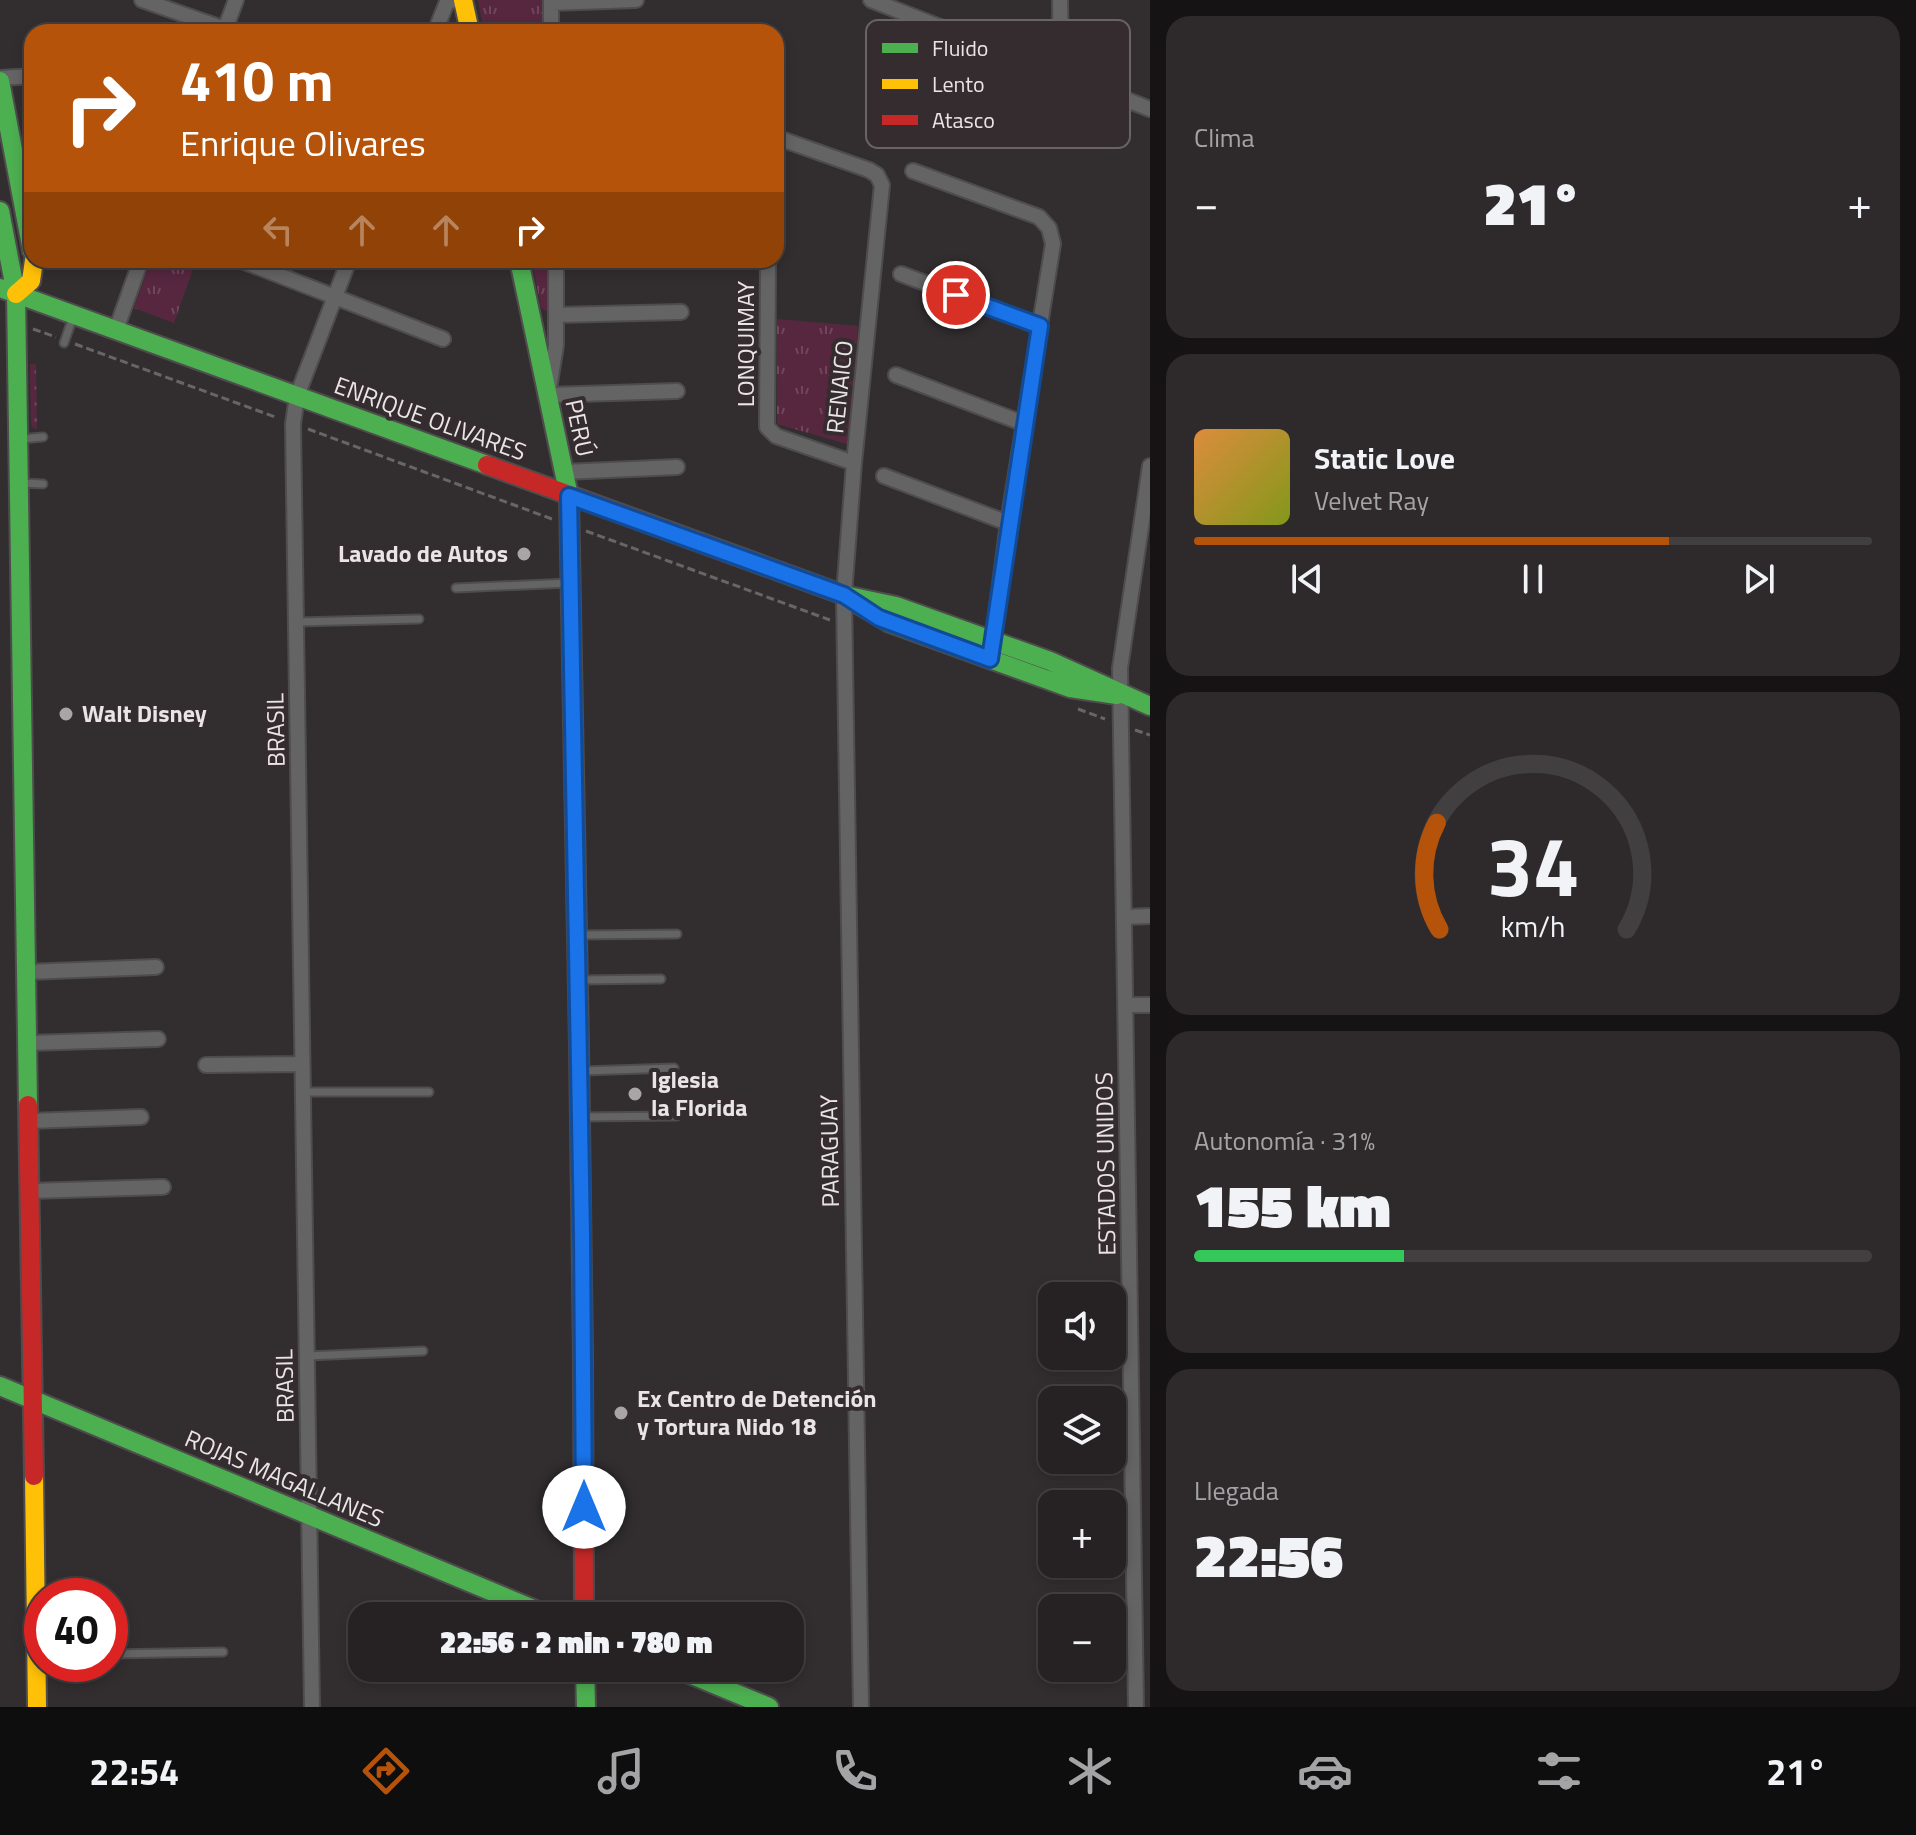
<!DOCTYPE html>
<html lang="es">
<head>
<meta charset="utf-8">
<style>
	body { margin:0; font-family:"Titillium Web",sans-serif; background:#2e2a2c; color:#f1f3f6; height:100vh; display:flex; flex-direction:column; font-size:30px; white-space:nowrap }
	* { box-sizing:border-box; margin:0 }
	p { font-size:26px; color:#a4a4a6 }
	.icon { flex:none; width:44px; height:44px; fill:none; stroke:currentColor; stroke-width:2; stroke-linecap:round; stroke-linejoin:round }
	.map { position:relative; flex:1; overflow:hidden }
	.panel { display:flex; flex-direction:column; gap:16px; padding:16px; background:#151314; width:766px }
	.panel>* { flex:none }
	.top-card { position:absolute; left:24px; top:24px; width:760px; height:244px; border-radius:24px; box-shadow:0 4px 12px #0003,0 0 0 2px #423f41; background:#b45309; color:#fff; overflow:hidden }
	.fabs { position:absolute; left:1038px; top:1282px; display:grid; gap:16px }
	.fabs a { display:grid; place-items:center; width:88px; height:88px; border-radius:16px; background:#262224; box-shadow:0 4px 12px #0003,0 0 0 2px #423f41; font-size:40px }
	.speed { position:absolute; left:24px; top:1578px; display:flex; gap:16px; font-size:40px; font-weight:700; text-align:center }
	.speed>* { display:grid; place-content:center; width:104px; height:104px; border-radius:50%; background:#262224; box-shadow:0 4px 12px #0003,0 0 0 2px #423f41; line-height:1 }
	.speed .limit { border:12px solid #d22; background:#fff; color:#111 }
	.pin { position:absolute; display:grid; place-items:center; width:68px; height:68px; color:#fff; margin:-34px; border:4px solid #fff; border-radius:50%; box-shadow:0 2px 8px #0007 }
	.me { position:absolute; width:88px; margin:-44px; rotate:0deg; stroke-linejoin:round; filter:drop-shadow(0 0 6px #0008) }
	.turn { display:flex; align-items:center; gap:28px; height:168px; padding:0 24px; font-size:36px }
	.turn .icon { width:104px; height:104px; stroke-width:2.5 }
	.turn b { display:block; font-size:56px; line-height:68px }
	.lanes { display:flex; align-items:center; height:76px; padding:0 24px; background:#0003; justify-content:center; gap:40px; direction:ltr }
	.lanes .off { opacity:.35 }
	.big { font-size:60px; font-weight:800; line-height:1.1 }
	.panel .widget { flex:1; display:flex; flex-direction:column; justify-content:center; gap:12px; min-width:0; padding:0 28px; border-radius:24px; background:#2e2a2c }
	.panel .dial { align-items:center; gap:0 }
	.dial svg { height:208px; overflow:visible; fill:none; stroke:#423f41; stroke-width:7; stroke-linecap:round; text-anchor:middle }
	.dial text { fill:#f1f3f6; stroke:none }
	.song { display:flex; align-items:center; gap:24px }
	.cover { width:96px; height:96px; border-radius:12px; background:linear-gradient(135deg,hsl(30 70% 55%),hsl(70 70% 35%)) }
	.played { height:8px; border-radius:4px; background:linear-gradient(90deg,#b45309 70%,#423f41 70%) }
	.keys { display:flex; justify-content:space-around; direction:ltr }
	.heat { display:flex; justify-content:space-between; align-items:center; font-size:44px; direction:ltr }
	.charge { height:12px; border-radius:6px; background:linear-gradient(90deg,#34c759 31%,#423f41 0) }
	.trip { position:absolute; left:348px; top:1602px; width:456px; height:80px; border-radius:24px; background:#262224; box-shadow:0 4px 12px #0003,0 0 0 2px #423f41; font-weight:800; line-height:80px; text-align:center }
	.tab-bar { display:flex; height:128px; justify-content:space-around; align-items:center; background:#0f0e0e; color:#a4a4a6 }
	.tab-bar .icon { width:56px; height:56px }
	.tab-bar .selected { color:#b45309 }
	.tab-bar b { font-size:36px; color:#f1f3f6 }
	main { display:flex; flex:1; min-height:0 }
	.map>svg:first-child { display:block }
</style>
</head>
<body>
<main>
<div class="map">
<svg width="1150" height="1707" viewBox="0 0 1150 1707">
	<defs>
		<pattern id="grass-dots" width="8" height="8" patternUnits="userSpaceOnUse" patternTransform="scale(2)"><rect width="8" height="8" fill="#572740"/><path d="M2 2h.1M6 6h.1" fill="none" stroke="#6f465c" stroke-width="1.8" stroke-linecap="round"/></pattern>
		<pattern id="park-tufts" width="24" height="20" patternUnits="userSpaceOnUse" patternTransform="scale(2)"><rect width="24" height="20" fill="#572740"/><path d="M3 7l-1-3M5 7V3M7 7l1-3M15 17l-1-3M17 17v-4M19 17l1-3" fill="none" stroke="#6f465c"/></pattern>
	</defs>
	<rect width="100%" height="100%" fill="#322e30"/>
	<path fill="url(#grass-dots)" d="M30 364H36L37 429 33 428 31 424Z"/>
	<path fill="url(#park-tufts)" d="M478 0H544L545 32H484Z
		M151 260H177L194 266 174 323 134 308Z
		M532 260H550L551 306 546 311 541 308Z
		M777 319 858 326 847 444 777 424Z"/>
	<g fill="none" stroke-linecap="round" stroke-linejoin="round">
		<g stroke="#4e4c4d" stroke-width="11">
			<path id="lane" d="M64 343 73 317
				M21 439 43 437
				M21 483 43 484
				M456 588 569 583
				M297 622 419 619
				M580 935 677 934
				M579 980 661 979
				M581 1071 674 1068
				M303 1092H429
				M581 1117 677 1116
				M307 1356 423 1351
				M110 1654 223 1652"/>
		</g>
		<g stroke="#4e4c4d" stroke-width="18">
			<path id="street" d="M142 0 225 29
				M551 0V32
				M871 0 1150 109
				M1060 0 1061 75
				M551 3 636 0
				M305 31 308 32
				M224 32 236 0
				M435 32 447 2 456 0
				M0 78 32 76
				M1057 133 1077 81
				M776 141 781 139 869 170 877 175 882 185 854 463 844 595 861 1707
				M15 159 32 165
				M913 171 1039 217 1049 228 1053 244 1008 523 992 646
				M240 260 443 339
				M556 260V345L548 395 677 391
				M768 260 767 427 776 436 854 463
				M901 274 1040 326
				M557 315 681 312
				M116 330 141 260
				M896 375 1025 424
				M564 472 677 467
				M884 476 1008 523
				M1124 917 1150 916
				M27 972 156 967
				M1125 1005H1150
				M28 1043 158 1039
				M206 1065 302 1064
				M29 1121 141 1117
				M30 1191 163 1187
				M312 1707 293 424 297 396 349 260
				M1136 1707 1120 668 1150 466"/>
		</g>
		<g stroke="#4e4c4d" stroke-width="22">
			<path id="fast" d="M0 81 32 251
				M0 211 16 294 28 1105
				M519 260 569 496 579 1045
				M0 288 487 465
				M781 572 844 595 896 606 1050 661 1150 706
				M848 598 890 623 1070 688 1117 695
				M0 1386 550 1616
				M585 1668 586 1707
				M675 1668 769 1707"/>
		</g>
		<g stroke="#4e4c4d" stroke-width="22">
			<path id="slow" d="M463 0 470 32
				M16 294 31 281 34 260
				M579 1045 583 1356
				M34 1476 37 1707"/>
		</g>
		<g stroke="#4e4c4d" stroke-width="22">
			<path id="jam" d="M487 465 781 572
				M28 1105 34 1476
				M583 1356 584 1616"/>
		</g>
		<path stroke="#676566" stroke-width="3" stroke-dasharray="8 4" stroke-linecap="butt" d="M33 329 56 337
			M75 344 278 418
			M308 429 552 519
			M586 531 830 620
			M1078 709 1105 719
			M1135 730 1150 735"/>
		<use href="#lane" stroke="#646465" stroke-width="7"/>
		<use href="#street" stroke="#646465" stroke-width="14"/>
		<use href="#fast" stroke="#4caf50" stroke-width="18"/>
		<use href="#slow" stroke="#ffc107" stroke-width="18"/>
		<use href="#jam" stroke="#c62828" stroke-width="18"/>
	</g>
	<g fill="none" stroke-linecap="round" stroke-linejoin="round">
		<g stroke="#114b97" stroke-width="20">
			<path id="route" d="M584 1507 582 1234 569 496 844 595 879 618 990 659 1040 326 956 295"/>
		</g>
		<use href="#route" stroke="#1a73e8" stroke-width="14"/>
	</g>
	<g fill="#a9a4a6" stroke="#342c2f" stroke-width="3">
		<circle cx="524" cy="554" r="8"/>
		<circle cx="66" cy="714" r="8"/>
		<circle cx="635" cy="1094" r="8"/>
		<circle cx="621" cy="1413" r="8"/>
	</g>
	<g text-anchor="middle" stroke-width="8" stroke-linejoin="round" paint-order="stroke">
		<g font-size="24" fill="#e9e4e6" stroke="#342c2f">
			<text transform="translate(746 344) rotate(-90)" y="8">LONQUIMAY</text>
			<text transform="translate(840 387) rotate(-84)" y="8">RENAICO</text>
			<text transform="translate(430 419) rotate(20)" y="8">ENRIQUE OLIVARES</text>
			<text transform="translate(579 428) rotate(78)" y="8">PERÚ</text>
			<text transform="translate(276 730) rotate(-91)" y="8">BRASIL</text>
			<text transform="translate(830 1151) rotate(-91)" y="8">PARAGUAY</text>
			<text transform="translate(1106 1164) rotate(-91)" y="8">ESTADOS UNIDOS</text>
			<text transform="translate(285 1386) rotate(-91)" y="8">BRASIL</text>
			<text transform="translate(284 1479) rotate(23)" y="8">ROJAS MAGALLANES</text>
		</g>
		<g font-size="24" font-weight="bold" fill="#e9e4e6" stroke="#342c2f" text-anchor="start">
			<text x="508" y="562" text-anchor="end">Lavado de Autos</text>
			<text x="82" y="722">Walt Disney</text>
			<text x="651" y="1088">Iglesia<tspan x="651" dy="28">la Florida</tspan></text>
			<text x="637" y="1407">Ex Centro de Detención<tspan x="637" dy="28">y Tortura Nido 18</tspan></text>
		</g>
	</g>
	<rect x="866" y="20" width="264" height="128" rx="12" fill="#342c2f" stroke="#6a6366" stroke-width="2"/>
	<rect x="882" y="43" width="36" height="10" fill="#4caf50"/>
	<rect x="882" y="79" width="36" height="10" fill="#ffc107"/>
	<rect x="882" y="115" width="36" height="10" fill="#c62828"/>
	<g font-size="22" fill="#e9e4e6">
		<text x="932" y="56">Fluido</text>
		<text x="932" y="92">Lento</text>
		<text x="932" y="128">Atasco</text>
	</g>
</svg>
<div class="fabs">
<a><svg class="icon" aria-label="sound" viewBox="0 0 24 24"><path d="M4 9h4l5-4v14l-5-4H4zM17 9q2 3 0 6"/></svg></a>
<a><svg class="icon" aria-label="layers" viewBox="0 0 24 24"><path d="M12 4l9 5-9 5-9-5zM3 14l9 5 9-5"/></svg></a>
<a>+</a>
<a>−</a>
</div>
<div class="speed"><div class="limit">40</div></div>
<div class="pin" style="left:956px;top:295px;background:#d93025"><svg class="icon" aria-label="arrive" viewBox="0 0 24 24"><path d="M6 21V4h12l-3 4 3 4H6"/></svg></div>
<svg class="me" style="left:584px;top:1507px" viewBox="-20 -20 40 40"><circle r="19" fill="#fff"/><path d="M0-13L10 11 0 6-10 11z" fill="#1a73e8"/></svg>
<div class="trip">22:56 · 2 min · 780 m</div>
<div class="top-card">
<div class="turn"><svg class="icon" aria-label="right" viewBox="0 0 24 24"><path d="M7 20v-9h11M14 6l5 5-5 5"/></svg><div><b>410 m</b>Enrique Olivares</div></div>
<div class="lanes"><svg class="icon off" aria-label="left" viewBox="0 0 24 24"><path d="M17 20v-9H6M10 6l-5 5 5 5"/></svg><svg class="icon off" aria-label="ahead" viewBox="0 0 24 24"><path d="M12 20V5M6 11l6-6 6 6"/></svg><svg class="icon off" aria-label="ahead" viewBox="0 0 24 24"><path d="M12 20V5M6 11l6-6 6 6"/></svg><svg class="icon" aria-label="right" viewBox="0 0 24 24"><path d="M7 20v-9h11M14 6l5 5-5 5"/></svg></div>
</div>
</div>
<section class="panel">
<div class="widget"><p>Clima</p>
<div class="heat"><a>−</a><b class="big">21°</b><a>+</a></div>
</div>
<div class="widget">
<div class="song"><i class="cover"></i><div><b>Static Love</b><p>Velvet Ray</p></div></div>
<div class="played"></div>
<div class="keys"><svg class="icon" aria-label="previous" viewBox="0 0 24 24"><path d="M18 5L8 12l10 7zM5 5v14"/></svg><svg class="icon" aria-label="pause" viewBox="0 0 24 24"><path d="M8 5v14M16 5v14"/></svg><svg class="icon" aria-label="next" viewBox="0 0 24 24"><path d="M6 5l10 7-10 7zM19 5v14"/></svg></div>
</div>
<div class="widget dial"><svg viewBox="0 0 100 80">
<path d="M14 69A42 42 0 1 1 86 69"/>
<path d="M14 69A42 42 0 0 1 13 28" stroke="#b45309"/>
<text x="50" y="56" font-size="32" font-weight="700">34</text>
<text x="50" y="72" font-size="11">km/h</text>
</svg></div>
<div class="widget"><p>Autonomía · 31%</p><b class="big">155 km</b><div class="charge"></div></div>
<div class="widget"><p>Llegada</p><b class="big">22:56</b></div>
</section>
</main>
<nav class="tab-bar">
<b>22:54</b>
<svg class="icon selected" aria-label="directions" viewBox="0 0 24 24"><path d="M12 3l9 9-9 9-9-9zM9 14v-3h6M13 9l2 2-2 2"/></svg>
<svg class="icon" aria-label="music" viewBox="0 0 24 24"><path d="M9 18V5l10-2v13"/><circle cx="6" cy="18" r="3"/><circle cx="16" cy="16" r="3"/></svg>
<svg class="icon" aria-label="phone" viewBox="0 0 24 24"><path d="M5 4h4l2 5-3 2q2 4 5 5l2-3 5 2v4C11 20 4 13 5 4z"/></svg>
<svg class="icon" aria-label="climate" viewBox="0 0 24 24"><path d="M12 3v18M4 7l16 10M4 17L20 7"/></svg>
<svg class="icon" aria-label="car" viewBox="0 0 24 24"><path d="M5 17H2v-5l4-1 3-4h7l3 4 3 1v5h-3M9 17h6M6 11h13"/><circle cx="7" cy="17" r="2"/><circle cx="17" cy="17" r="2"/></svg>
<svg class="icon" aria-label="filters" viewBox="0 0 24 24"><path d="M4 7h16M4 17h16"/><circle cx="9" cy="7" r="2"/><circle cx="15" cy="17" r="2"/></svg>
<b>21°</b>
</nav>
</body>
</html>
